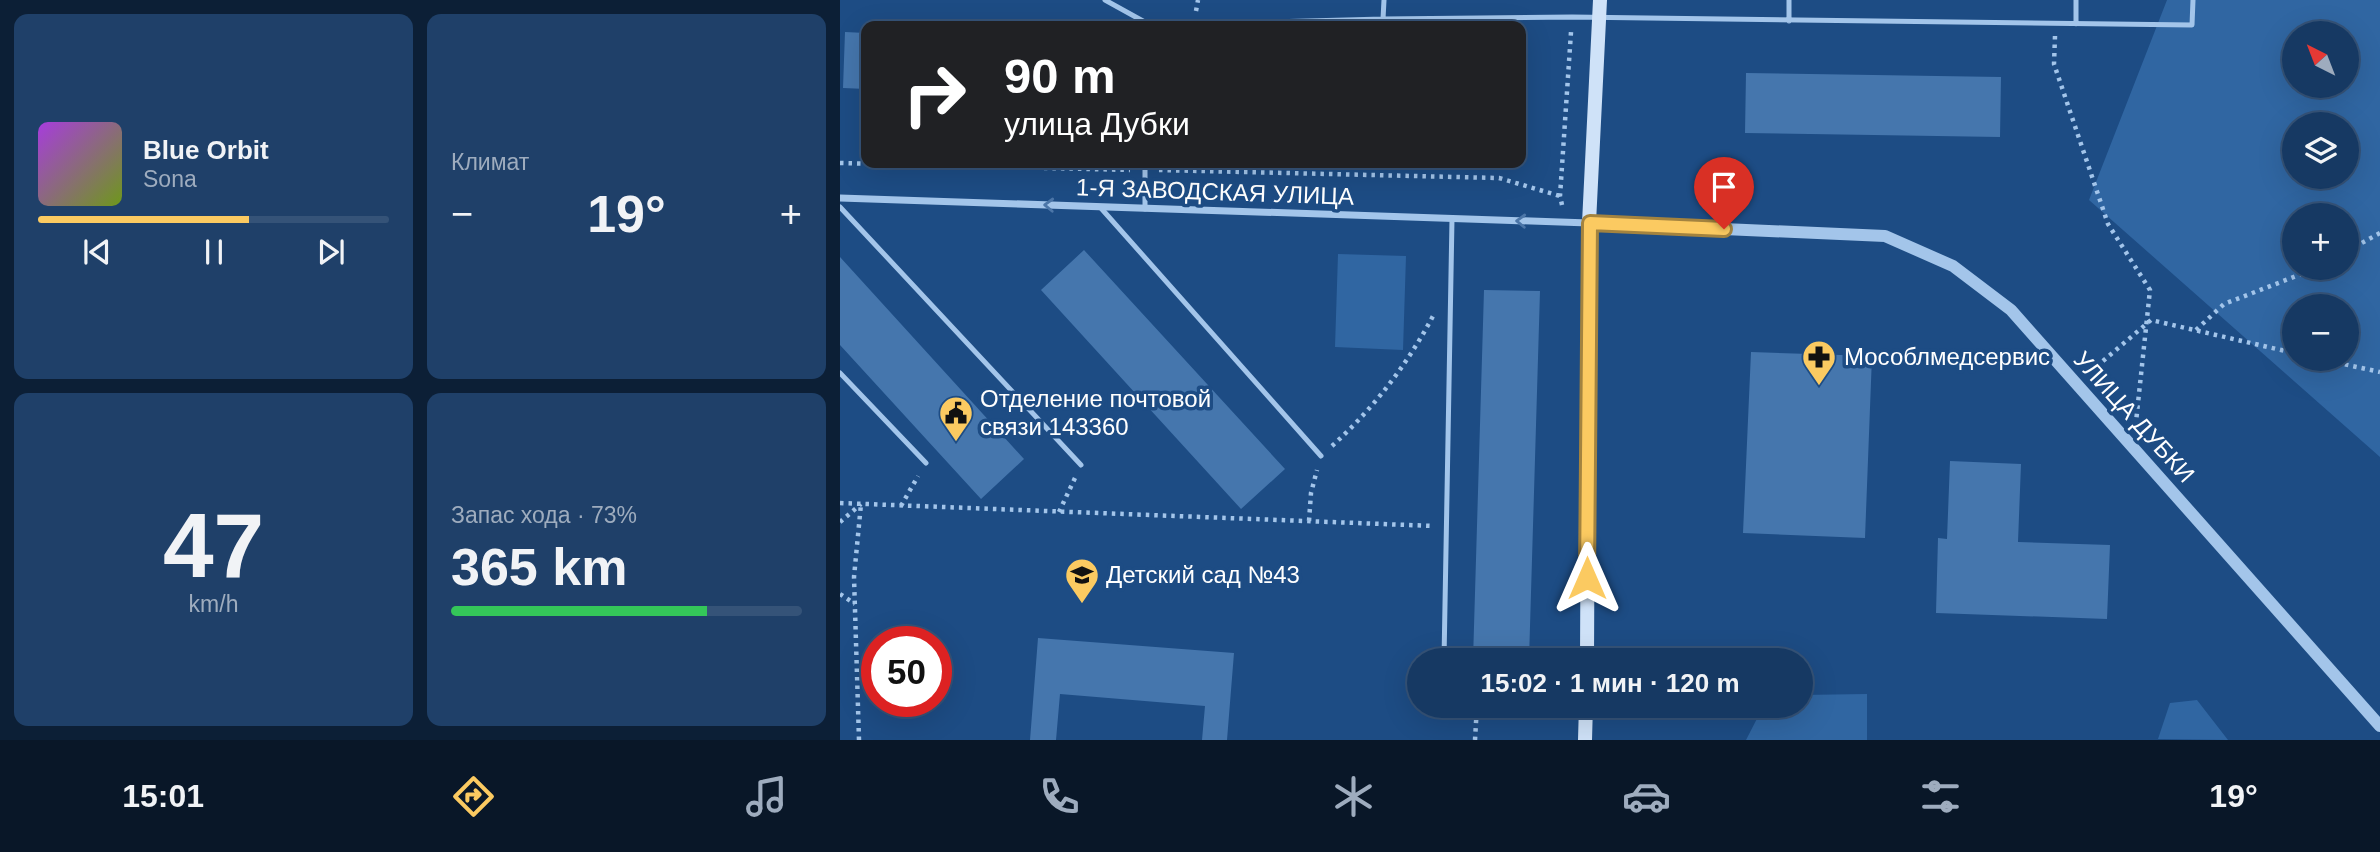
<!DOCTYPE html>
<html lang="ru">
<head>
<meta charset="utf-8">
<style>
	body { margin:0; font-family:Arial,sans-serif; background:#1f4069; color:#f1f3f6; height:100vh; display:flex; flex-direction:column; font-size:26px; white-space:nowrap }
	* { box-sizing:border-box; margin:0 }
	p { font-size:23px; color:#9eacbe }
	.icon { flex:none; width:38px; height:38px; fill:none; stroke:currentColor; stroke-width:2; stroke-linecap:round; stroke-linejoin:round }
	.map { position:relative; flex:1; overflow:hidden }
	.drawer { display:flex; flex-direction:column; gap:14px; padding:14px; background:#0c1f36; width:840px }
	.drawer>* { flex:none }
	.banner { position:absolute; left:21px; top:21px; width:665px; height:147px; border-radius:14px; box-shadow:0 7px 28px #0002,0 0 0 2px #355378; background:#202124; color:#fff; overflow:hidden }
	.needle { width:46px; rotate:318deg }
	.tools { position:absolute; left:1442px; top:21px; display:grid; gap:14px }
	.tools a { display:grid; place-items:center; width:77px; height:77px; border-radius:50%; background:#163963; box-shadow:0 7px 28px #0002,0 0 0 2px #355378; font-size:35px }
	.speed { position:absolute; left:21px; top:626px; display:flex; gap:14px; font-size:35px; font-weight:700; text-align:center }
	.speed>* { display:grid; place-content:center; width:91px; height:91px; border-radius:50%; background:#163963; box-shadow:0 7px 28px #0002,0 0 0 2px #355378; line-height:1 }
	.speed .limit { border:10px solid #d22; background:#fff; color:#111 }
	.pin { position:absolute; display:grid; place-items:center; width:60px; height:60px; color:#fff; margin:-72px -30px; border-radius:50% 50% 50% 0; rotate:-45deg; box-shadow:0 0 7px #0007 }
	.pin .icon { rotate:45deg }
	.me { position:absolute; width:77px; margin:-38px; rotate:0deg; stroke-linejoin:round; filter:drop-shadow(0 0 5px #0008) }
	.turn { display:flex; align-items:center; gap:24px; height:147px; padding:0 28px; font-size:32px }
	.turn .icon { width:91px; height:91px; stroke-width:2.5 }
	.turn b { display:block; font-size:49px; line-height:60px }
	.big { font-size:52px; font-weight:700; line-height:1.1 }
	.drawer .widget { flex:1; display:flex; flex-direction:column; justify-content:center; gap:10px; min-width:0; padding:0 24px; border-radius:14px; background:#1f4069 }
	.drawer .dial { align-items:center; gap:0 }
	.dial b { font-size:91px; line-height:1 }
	.song { display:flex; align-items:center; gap:21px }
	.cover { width:84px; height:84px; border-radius:10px; background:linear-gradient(135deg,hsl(280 70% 55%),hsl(80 70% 35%)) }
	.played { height:7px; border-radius:4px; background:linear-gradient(90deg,#fbca61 60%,#355378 60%) }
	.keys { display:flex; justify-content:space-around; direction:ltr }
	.heat { display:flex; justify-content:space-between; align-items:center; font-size:38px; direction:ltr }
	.charge { height:10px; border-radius:5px; background:linear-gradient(90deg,#34c759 73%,#355378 0) }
	.drawer .tiles { flex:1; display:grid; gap:14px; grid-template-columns:repeat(2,1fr) }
	.trip { position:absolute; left:567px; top:648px; width:406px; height:70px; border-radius:35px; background:#163963; box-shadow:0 7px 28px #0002,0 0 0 2px #355378; font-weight:700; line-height:70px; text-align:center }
	.menu { display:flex; height:112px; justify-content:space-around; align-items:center; background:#091728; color:#9eacbe }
	.menu .icon { width:49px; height:49px }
	.menu .active { color:#fbca61 }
	.menu b { font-size:32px; color:#f1f3f6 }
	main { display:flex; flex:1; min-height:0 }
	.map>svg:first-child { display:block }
</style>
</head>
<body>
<main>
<section class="drawer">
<div class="tiles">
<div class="widget">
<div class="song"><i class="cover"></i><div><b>Blue Orbit</b><p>Sona</p></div></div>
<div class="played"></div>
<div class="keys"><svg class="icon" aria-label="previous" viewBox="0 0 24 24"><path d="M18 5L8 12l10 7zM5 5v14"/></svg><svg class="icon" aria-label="pause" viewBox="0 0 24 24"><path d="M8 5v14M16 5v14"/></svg><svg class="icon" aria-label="next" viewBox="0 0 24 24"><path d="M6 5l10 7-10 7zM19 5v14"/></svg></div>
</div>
<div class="widget"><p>Климат</p>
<div class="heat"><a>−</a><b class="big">19°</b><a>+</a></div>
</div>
<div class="widget dial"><b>47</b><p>km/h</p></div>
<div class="widget"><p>Запас хода · 73%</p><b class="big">365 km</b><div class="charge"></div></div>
</div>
</section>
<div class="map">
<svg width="1540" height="740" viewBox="0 0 1540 740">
	<rect width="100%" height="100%" fill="#1d4c84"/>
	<path fill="#3066a2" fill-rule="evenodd" d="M1327 0H1540V457L1249 200ZM1454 33H1507V86H1454ZM1454 124H1507V177H1454ZM1454 215H1507V268H1454ZM1454 306H1507V359H1454Z
		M498 254 566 256 563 350 495 347Z
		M1027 694V740H906L924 705H961V695Z
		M1357 700 1388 740 1318 739 1330 703Z"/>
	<path fill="#4576ad" d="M5 32 26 33V89L3 88Z
		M906 73 1161 77 1160 137 905 133Z
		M244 250 445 469 401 509 201 290Z
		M0 257 184 459 141 499 0 345Z
		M644 290 700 291 689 660H633Z
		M911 352 1032 356 1025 538 903 533Z
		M1110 461 1181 464 1178 542 1270 545 1267 619 1096 613 1098 538 1107 539Z
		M198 638 394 653 387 740H362L365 706 220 694 216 740H190Z"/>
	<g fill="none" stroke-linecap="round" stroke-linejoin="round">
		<path stroke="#a3c5ea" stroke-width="4.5" stroke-dasharray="3.5 5" stroke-linecap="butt" d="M356 11 358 0
			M1215 36 1214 64 1268 224 1310 290 1296 422
			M0 163 290 170
			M319 170 659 178 720 196
			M722 205 720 196 731 32
			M1507 251 1540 233
			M1356 330 1384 304 1477 268
			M1480 359 1540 372
			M1250 372 1311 320 1454 353
			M492 446C533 409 567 365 593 316
			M0 503 594 526
			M61 506 78 476
			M219 512 235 478
			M469 521 471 493 477 470
			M0 522 21 504
			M0 594 15 604
			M19 740 14 577 21 504
			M635 740 637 705"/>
		<path stroke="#a3c5ea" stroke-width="5" d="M265 0 312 26
			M544 0 543 19 732 17 1352 25 1353 0
			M949 21V0
			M1236 24V0
			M312 25 543 19
			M0 207 241 465
			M260 207 481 456
			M305 209V163
			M0 373 86 463
			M604 660 612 219"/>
		<path stroke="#a3c5ea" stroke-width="7" d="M0 198 749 223"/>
		<path stroke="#a3c5ea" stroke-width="12" d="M749 223 1045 236 1113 266 1171 310 1540 726"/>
		<path stroke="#cfe2f8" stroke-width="14" d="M747 660 749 223 760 0
			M745 740 746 705"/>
	</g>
	<defs><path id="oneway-chevron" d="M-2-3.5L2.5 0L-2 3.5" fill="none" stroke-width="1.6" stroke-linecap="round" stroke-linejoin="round" transform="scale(1.75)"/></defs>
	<g stroke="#4c76a8">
		<use href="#oneway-chevron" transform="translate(209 205) rotate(-178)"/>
		<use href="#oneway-chevron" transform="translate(681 221) rotate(-178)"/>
	</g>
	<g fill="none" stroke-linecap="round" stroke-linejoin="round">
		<g stroke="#a3833f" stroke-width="18">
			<path id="route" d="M747 578 750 223 884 229"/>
		</g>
		<use href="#route" stroke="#fbca61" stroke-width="12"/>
	</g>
	<defs>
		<g id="pharmacy-pin" transform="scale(1.75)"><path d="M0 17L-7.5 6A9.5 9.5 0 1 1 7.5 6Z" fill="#fbca61" stroke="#1d4c84"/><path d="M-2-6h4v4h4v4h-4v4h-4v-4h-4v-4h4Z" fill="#111"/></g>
		<g id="civic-pin" transform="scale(1.75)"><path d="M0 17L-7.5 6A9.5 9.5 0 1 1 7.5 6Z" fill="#fbca61" stroke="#1d4c84"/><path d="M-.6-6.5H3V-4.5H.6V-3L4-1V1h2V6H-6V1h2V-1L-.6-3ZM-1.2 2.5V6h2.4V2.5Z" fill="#111"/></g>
		<g id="school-pin" transform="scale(1.75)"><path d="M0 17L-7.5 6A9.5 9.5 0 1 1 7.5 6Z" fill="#fbca61" stroke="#1d4c84"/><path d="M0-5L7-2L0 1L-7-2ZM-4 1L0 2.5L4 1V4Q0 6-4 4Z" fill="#111"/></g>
	</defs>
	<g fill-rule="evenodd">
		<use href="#pharmacy-pin" x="979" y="357"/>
		<use href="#civic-pin" x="116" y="413"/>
		<use href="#school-pin" x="242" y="575"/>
	</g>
	<g text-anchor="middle" stroke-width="7" stroke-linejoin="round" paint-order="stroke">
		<g font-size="24" fill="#fff" stroke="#1d4c84">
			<text transform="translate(375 192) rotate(2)" y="8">1-Я ЗАВОДСКАЯ УЛИЦА</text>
			<text transform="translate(1294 417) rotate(48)" y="8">УЛИЦА ДУБКИ</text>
		</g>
		<g font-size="24" fill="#fff" stroke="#1d4c84" text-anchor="start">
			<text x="1004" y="365">Мособлмедсервис</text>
			<text x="140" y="407">Отделение почтовой<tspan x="140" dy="28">связи 143360</tspan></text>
			<text x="266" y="583">Детский сад №43</text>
		</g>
	</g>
</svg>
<div class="tools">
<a><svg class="needle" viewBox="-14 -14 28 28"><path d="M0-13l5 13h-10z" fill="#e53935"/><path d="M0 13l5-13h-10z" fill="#9eacbe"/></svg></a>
<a><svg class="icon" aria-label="layers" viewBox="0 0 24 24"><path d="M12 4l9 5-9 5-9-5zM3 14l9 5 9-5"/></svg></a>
<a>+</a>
<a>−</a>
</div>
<div class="speed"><div class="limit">50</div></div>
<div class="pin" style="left:884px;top:229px;background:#d93025"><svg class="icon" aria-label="arrive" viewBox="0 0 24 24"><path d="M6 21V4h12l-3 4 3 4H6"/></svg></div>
<svg class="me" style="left:747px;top:578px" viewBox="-20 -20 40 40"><path d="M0-17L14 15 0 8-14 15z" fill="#fbca61" stroke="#fff" stroke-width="4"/></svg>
<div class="trip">15:02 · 1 мин · 120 m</div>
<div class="banner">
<div class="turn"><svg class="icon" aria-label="right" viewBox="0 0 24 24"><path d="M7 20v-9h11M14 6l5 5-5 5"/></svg><div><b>90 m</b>улица Дубки</div></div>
</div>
</div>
</main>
<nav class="menu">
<b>15:01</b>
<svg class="icon active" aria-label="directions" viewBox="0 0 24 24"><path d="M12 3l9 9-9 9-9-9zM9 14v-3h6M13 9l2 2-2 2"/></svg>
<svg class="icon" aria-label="music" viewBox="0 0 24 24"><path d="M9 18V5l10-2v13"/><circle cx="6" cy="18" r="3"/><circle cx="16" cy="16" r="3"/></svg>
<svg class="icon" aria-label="phone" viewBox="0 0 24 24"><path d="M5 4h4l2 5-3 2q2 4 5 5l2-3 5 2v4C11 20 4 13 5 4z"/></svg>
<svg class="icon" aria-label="climate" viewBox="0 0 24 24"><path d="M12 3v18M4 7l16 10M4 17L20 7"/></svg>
<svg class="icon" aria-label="car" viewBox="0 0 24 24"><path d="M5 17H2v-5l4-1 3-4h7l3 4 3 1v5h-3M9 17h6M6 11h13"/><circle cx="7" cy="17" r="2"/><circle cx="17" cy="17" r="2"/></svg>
<svg class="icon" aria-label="filters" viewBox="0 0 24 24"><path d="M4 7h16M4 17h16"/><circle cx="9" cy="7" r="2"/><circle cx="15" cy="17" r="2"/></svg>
<b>19°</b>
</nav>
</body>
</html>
